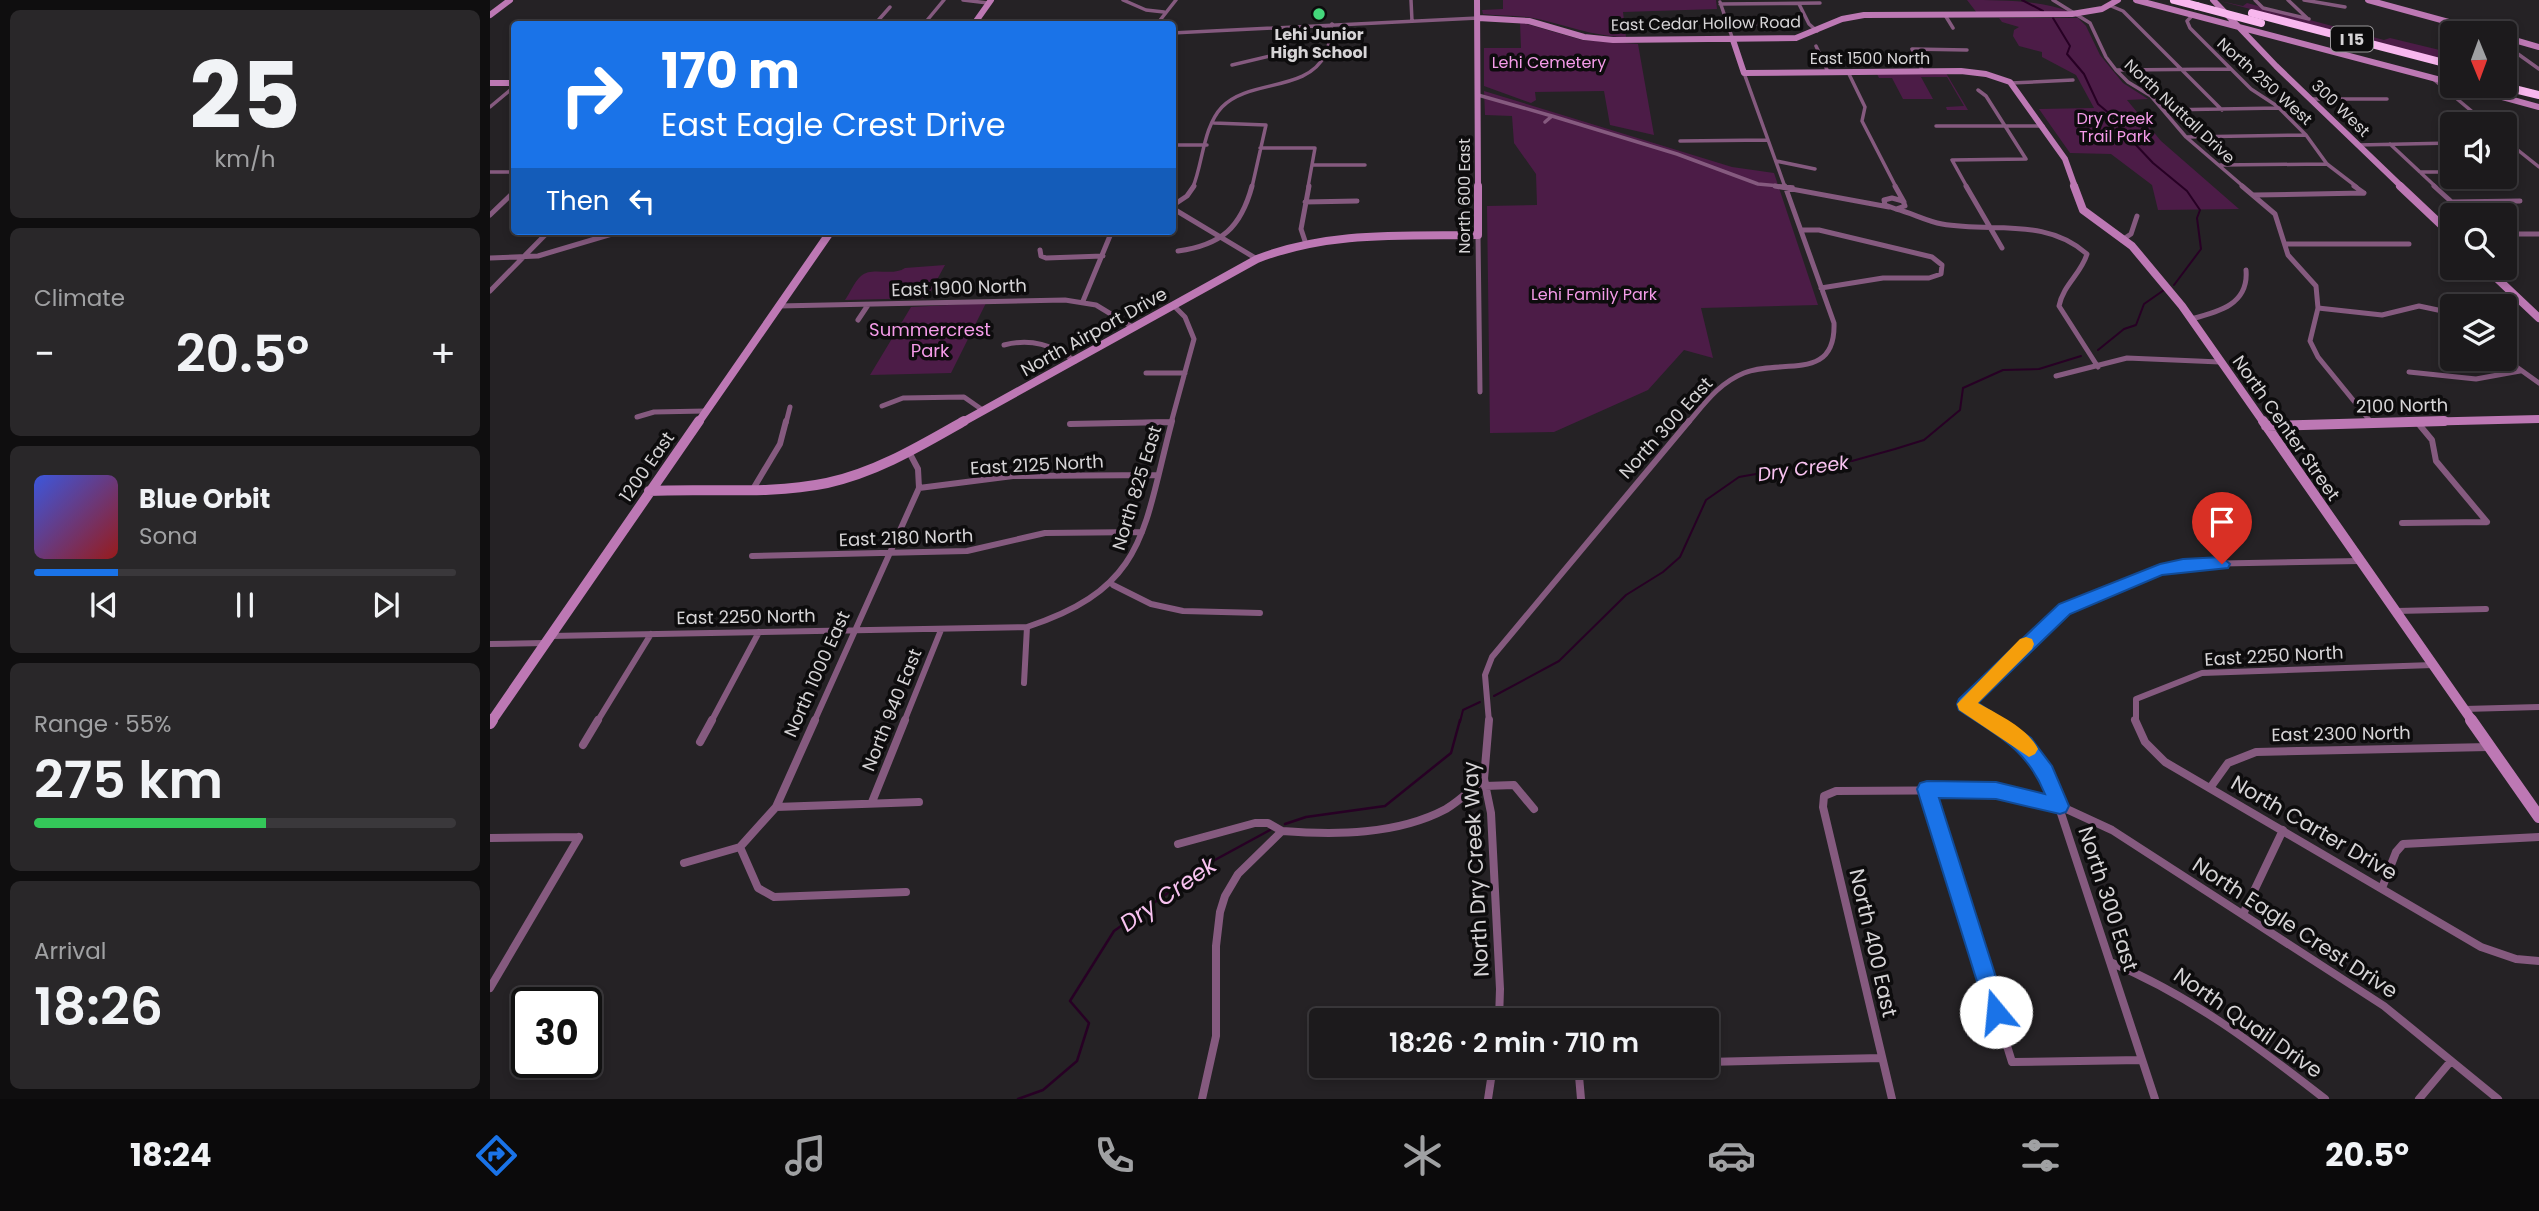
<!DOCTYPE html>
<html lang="en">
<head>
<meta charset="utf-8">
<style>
	body { margin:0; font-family:Poppins,sans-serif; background:#292729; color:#f1f3f6; height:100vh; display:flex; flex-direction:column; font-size:26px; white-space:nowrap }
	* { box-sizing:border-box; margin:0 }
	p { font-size:23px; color:#a0a1a3 }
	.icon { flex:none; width:38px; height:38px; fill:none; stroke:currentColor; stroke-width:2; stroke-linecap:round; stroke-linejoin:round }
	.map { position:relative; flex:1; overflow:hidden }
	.side { display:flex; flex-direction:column; gap:10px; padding:10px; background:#0f0e0f; width:490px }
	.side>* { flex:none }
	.top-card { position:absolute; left:21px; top:21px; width:665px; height:214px; border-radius:7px; box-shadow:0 4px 10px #0003,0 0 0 2px #3a383b; background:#1a73e8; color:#fff; overflow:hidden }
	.needle { width:46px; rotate:179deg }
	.buttons { position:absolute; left:1950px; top:21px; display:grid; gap:14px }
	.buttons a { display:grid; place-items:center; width:77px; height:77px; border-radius:7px; background:#1c1a1c; box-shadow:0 4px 10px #0003,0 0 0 2px #3a383b; font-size:35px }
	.speed { position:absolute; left:21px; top:987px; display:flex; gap:14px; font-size:35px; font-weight:700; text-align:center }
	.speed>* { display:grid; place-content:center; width:91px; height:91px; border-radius:50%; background:#1c1a1c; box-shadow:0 4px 10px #0003,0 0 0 2px #3a383b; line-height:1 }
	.speed .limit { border:4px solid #111; border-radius:10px; background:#fff; color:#111 }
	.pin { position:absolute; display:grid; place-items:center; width:60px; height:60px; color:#fff; margin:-72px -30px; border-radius:50% 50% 50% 0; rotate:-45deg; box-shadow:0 0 7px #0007 }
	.pin .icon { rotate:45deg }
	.me { position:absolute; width:77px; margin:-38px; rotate:343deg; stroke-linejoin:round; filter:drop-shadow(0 0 5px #0008) }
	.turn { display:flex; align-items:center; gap:24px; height:147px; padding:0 35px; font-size:32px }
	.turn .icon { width:91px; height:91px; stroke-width:2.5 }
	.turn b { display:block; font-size:49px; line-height:60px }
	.then { display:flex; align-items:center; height:66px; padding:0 35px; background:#0003; gap:14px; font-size:26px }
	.big { font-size:52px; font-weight:600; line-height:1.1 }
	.side .card { flex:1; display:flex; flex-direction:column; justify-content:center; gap:10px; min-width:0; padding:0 24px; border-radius:10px; background:#292729 }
	.side .dial { align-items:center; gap:0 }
	.dial b { font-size:91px; line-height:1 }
	.song { display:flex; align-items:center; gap:21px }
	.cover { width:84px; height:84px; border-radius:10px; background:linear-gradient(135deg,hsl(230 70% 55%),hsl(0 70% 35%)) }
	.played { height:7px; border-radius:4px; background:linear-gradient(90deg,#1a73e8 20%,#3a383b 20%) }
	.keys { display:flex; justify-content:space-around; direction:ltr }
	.heat { display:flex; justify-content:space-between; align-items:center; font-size:38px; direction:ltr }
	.charge { height:10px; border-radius:5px; background:linear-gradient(90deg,#34c759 55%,#3a383b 0) }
	.trip { position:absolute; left:819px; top:1008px; width:410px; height:70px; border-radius:7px; background:#1c1a1c; box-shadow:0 4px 10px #0003,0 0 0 2px #3a383b; font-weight:600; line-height:70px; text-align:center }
	.menu { display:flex; height:112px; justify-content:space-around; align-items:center; background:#0b0a0b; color:#a0a1a3 }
	.menu .icon { width:49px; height:49px }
	.menu .active { color:#1a73e8 }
	.menu b { font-size:32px; color:#f1f3f6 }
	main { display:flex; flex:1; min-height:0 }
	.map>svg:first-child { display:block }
</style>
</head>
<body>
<main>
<section class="side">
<div class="card dial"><b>25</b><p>km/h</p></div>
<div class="card"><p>Climate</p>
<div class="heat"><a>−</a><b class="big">20.5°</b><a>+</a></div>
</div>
<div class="card">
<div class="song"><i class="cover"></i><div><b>Blue Orbit</b><p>Sona</p></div></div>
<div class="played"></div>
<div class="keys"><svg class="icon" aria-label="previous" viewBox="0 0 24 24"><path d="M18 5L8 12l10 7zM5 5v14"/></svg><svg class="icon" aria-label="pause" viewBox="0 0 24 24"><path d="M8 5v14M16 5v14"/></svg><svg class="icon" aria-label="next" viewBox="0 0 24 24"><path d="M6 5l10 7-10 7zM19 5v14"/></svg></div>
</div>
<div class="card"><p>Range · 55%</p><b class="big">275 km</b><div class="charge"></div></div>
<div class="card"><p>Arrival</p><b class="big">18:26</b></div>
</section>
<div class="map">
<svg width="2049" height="1099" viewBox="0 0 2049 1099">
	<rect width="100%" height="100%" fill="#252225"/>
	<path fill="#4c1c47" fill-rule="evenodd" d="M1013 0H1226L1227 9 1133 12 1136 37C1100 36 1077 25 1043 18 1026 15 1009 16 993 14L992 10 1013 9Z
		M1477 0C1510 0 1551 0 1580 12L1487 13Z
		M1730 1 1753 6 1757 3 1894 40 1900 38 1962 53V62Z
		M1509 18H1588L1596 26 1610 55 1633 83 1658 99 1637 100 1671 141 1749 209 1668 210 1662 185 1621 154 1580 153 1549 109 1604 108 1586 75 1552 57V52L1529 46 1523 36 1524 30 1529 27 1512 22Z
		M1030 22 1092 40 1148 44 1164 135 1120 125 1114 91 1045 92 1046 100 1041 103 994 86V48H1031Z
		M1456 73 1478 110H1405L1387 74ZM1431 77H1457L1474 106 1456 107 1457 110H1405L1389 78H1402L1413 99H1443Z
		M994 91 1242 167 1284 173 1328 305 1211 308 1223 358 1194 350 1158 390 1064 432 1000 433 997 206 1047 205 1046 174 1024 143 1022 116 995 115Z
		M455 265 437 298 355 300C360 293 364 282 371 276 382 266 402 277 415 268Z
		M496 303 461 373 380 375 421 307Z"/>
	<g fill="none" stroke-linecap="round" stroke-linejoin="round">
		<path stroke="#270024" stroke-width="2" d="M1532 0 1553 11
			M1563 18 1580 46 1577 54 1594 74 1608 104 1626 119 1629 127 1663 163 1697 191 1710 210 1707 218 1711 249 1684 285
			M1608 350 1634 329 1646 325 1654 304 1674 290
			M1004 696 1069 661 1136 595 1173 572 1190 557 1216 500 1249 477 1317 465 1362 461 1405 449 1434 440 1470 410 1473 388 1513 370 1549 369 1591 356
			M970 722 973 710 990 702"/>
		<path stroke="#270024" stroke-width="2.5" d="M795 824 816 817 895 806 961 753 970 720
			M528 1099 553 1090 587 1061 599 1023 580 1001 624 931 723 861 780 830"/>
		<path stroke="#855a7f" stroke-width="3.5" d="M473 0 498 3
			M633 0 656 10 674 12
			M921 0 922 21
			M1563 0 1600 23 1616 57 1626 70 1638 82 1661 96 1696 137 1754 187
			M1765 0 1773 8 1819 19
			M1798 0 1817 18
			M1814 0 1855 7
			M1230 2 1243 40
			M1230 4 1330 3
			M1309 4 1319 24 1327 31
			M1621 6 1633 11 1732 110
			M1455 15 1463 28
			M1703 15 1697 21 1700 28 1761 89 1787 106 1816 135 1837 164 1867 187
			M385 24 400 7
			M434 24 454 0
			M667 24 686 0
			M1238 25 1268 24
			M682 33 988 18
			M2014 44 2049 69
			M1326 46 1338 72
			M742 65 784 55 836 54
			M1626 70 1741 69
			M1358 72 1375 107 1372 121 1406 187
			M1433 72 1422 49 1477 50
			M1254 73 1295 187
			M1942 78 1997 124
			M1521 83 1583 80
			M1488 90 1496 96 1536 159
			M988 95 1062 116 1055 122
			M1821 99H1897
			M0 107 24 87
			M1673 110 1789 108
			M1062 116 1187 154 1268 184 1303 187
			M724 123 776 125 762 187
			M1446 126H1553
			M1696 137 1816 135
			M2014 139 2049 167
			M1190 141 1278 140
			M1900 144 1946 187
			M682 145H717
			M1868 145 1962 143
			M770 148H825L818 187
			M1286 161 1325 169
			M822 165H875
			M1730 165 1837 164
			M0 172H24
			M1930 172H1962
			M703 187C713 163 713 127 732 107 759 79 817 92 835 55 840 46 840 34 842 24
			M1477 187 1462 160 1536 159"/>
		<path stroke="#855a7f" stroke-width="5" d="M1285 186 1399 207
			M1405 186 1414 202
			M1476 186 1512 248
			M1752 186 1785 214 1798 255 1826 286 1828 308 1820 341 1828 357 1881 422
			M1864 186 1874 193
			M1944 186 1976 215
			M1764 195 1874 193
			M1402 198 1413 201 1415 206 1406 209 1395 205 1394 200Z
			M815 202 867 201
			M1962 202 2030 201
			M682 206 697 196 704 186
			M682 208 767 259
			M1406 209C1422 213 1436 221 1452 224 1503 233 1556 217 1597 254 1591 274 1573 285 1569 306L1608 367
			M0 215 24 192
			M1311 230H1329L1442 257 1452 265 1451 274 1439 278H1393L1331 288
			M2014 234H2049
			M988 235 990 392
			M1632 240 1641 234 1647 216
			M815 241 811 229 819 186
			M1796 244H1919
			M550 250 551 256 556 258 613 256
			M688 251C732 245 751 227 762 186
			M0 258 48 256 132 231
			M0 291 59 231
			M593 301 622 231
			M288 306 575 300 606 305 644 328
			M1828 308 1892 315 1929 306 1962 313
			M1701 319C1729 312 1759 304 1756 270
			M368 320 378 305
			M514 345C541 338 563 345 585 361
			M2014 358 2049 383
			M1919 372 1986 379 2030 371
			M656 373H695
			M1566 376 1637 358 1730 362
			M392 406 413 398 474 397 494 411
			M147 417 164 412 215 411
			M296 423 300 407
			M621 423 681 422
			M681 423 704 339 695 317 684 306
			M1198 423C1215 403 1229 383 1254 373 1291 358 1346 383 1344 323L1295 186"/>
		<path stroke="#855a7f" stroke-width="6" d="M1927 422 1942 440 1946 461 1997 522
			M580 424 681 422
			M429 488 523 476 668 475
			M263 489 290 444 296 421
			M1912 523 1997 522
			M262 556 477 551 555 533 652 532
			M623 585 661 604 693 611 770 613
			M1906 611 1996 609
			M61 636 537 627C657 588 653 530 682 421
			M0 644 55 643
			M534 683 537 627
			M1974 709 2049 707
			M107 722 161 634
			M221 722 269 632
			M324 722 429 488 428 469 419 452
			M414 722 451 630
			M999 722 995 675 1002 657 1199 421
			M1504 722 1476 704 1543 636 1575 609 1657 574 1706 564 1870 561
			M1646 722V699L1712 673 1943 665"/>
		<path stroke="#855a7f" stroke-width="8" d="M999 720 994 779 1001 813 1010 989 1009 1020
			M1501 720 1534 745 1562 786 1665 1099
			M1645 720 1655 742 1675 762 1991 947 2026 959 2049 961
			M210 742 222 720
			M93 745 108 720
			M995 786 1024 785 1044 809
			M1720 788 1738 763 1766 752 1999 747
			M1437 789 1522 1062 1652 1060
			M382 802 415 720
			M286 807 429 802
			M0 838 89 837
			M688 844 765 823H778L792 831
			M250 847 268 888 284 897 416 892
			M194 863 250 847 286 807 325 720
			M1892 888 1906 852 1913 844 2049 837
			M1753 914 1793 830
			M1620 962C1700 995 1767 1046 1835 1099
			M0 988 89 837
			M1216 1062 1392 1058
			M712 1099 726 1036V946L730 912 735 896 748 874 792 831C845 835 907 835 956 809 970 801 981 789 994 779
			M998 1099 1003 1066
			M1091 1099 1089 1076 1101 1066
			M1402 1099 1333 807 1334 796 1346 791 1506 790 1570 806 1622 830 1894 1006 2008 1099
			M1929 1099 1961 1061"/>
		<path stroke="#bd78b4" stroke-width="6" d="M987 0 988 187
			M1646 0 1962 83
			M1723 0 1786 66 1912 187
			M1878 0 1999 33
			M0 15 20 0
			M988 18 1039 21 1094 37 1123 40 1306 38 1352 19 1374 15 1582 14 1612 9 1628 0
			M484 24 501 0
			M2014 37 2049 47
			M1243 40 1254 73 1471 71 1496 74 1520 82 1575 159 1585 187
			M0 83H24
			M1972 86 2049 107"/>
		<path stroke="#bd78b4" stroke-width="8" d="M1584 186 1593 210 1642 246 1692 306 1774 423
			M1910 186 1962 235
			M1996 268 2049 318
			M208 423 341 231
			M471 423 767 259C839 231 912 236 988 235V186
			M1886 423 2049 419"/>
		<path stroke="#bd78b4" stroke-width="10" d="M1773 421 1983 722
			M1776 426 1954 421
			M159 491C218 488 279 495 337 483 387 472 430 446 474 421
			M1 722 209 421"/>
		<path stroke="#bd78b4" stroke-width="12" d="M1981 720 2049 817
			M0 723 2 720"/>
		<path stroke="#f8b7ee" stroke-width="8" d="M1684 0 1707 6
			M1762 13 1962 65
			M2012 86 2049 95"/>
		<path stroke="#f8b7ee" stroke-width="8" d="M1707 6 1771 23"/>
	</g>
	<path fill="#1a73e8" stroke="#114b97" stroke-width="2" d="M1732 557 1740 564 1738 568 1672 575 1580 614 1488 703 1541 738 1562 766 1579 806 1576 812 1570 814 1506 799 1449 798 1517 1012 1514 1020 1506 1023 1499 1020 1427 789 1430 783 1437 781 1506 782 1555 794C1537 749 1507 735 1469 710L1467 704 1469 699 1569 604 1670 564 1693 559Z"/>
	<path fill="#f59e0b" d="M1536 637 1542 639 1544 644 1542 649 1488 703C1507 714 1538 728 1548 749L1545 754 1539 757 1469 710 1467 704 1530 639Z"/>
	<circle fill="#44d77b" stroke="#0d0c0d" stroke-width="2.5" cx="829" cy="14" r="7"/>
	<g text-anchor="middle" stroke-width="7" stroke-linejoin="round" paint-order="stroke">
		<g font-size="16" fill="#d6d4d6" stroke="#0d0c0d">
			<text transform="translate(1216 23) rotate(-1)" y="6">East Cedar Hollow Road</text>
			<text x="1380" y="64">East 1500 North</text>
			<text transform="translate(1775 81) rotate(42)" y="6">North 250 West</text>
			<text transform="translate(1851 108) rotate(44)" y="6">300 West</text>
			<text transform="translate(1690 111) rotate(43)" y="6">North Nuttall Drive</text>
			<text transform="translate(974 196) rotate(-90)" y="6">North 600 East</text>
		</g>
		<g font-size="16" font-weight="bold" fill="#d6d4d6" stroke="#0d0c0d">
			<text x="829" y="40">Lehi Junior<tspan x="829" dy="18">High School</tspan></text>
		</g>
		<rect fill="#0d0c0d" stroke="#9a989a" stroke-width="2" x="1841" y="26.5" width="42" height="25" rx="5"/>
		<g font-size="16" font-weight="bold" fill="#d6d4d6">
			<text x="1862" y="45">I 15</text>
		</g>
		<g font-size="16" fill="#f49be8" stroke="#0d0c0d">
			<text x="1059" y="68">Lehi Cemetery</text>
			<text x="1625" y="124">Dry Creek<tspan x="1625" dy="18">Trail Park</tspan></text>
			<text x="1104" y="300">Lehi Family Park</text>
		</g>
		<g font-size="18" fill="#d6d4d6" stroke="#0d0c0d">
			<text transform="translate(469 288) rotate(-2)" y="6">East 1900 North</text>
			<text transform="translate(604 332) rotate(-29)" y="6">North Airport Drive</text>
			<text transform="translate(1912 406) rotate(-1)" y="6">2100 North</text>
			<text transform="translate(1176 428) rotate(-48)" y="6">North 300 East</text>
			<text transform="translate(1796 428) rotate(55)" y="6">North Center Street</text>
			<text transform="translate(547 465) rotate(-3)" y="6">East 2125 North</text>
			<text transform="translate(157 467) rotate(-55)" y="6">1200 East</text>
			<text transform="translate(647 488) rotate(-73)" y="6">North 825 East</text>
			<text transform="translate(416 538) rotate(-2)" y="6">East 2180 North</text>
			<text transform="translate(256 617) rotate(-1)" y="6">East 2250 North</text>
			<text transform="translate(1784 656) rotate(-3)" y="6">East 2250 North</text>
			<text transform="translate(327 674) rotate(-66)" y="6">North 1000 East</text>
			<text transform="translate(402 710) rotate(-68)" y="6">North 940 East</text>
			<text transform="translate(1851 734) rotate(-1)" y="6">East 2300 North</text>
		</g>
		<g font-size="18" fill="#f49be8" stroke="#0d0c0d">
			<text x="440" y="336">Summercrest<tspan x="440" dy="21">Park</tspan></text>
		</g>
		<g font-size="19" font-style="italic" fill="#f8c2f0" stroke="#0d0c0d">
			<text transform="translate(1313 468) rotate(-8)" y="7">Dry Creek</text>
		</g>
		<g font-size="21" fill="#d6d4d6" stroke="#0d0c0d">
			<text transform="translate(1824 828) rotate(30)" y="7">North Carter Drive</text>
			<text transform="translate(986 869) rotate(-93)" y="7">North Dry Creek Way</text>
			<text transform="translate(1618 899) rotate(72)" y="7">North 300 East</text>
			<text transform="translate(1805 928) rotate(33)" y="7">North Eagle Crest Drive</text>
			<text transform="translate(1383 943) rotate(77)" y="7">North 400 East</text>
			<text transform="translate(1758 1023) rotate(35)" y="7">North Quail Drive</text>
		</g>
		<g font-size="23" font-style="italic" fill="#f8c2f0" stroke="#0d0c0d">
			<text transform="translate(678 894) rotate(-35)" y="8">Dry Creek</text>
		</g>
	</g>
</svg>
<div class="buttons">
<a><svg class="needle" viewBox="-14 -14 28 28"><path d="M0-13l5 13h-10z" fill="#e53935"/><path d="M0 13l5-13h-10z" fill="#a0a1a3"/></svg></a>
<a><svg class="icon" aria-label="sound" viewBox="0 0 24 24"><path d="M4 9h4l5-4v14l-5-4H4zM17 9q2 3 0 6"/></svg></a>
<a><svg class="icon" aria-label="search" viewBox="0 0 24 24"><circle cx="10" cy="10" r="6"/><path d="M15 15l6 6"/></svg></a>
<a><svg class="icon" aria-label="layers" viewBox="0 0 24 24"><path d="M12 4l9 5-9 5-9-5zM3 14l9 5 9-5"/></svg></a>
</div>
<div class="speed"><div class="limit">30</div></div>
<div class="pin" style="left:1732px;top:564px;background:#d93025"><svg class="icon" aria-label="arrive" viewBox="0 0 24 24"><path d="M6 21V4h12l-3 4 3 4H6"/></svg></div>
<svg class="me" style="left:1506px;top:1012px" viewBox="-20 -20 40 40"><circle r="19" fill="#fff"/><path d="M0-13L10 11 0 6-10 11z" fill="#1a73e8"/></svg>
<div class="trip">18:26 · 2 min · 710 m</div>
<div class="top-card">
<div class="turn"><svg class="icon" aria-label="right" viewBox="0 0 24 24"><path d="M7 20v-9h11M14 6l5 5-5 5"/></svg><div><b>170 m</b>East Eagle Crest Drive</div></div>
<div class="then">Then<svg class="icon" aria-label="left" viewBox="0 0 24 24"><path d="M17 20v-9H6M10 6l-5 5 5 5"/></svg></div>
</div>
</div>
</main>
<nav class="menu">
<b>18:24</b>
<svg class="icon active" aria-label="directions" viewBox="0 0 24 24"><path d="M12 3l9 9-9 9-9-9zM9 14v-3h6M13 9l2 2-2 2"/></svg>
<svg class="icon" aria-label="music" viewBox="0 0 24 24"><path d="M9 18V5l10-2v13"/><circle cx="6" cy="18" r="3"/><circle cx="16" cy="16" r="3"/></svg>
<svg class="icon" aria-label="phone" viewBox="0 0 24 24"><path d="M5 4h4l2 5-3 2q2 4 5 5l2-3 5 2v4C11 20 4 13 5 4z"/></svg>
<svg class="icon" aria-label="climate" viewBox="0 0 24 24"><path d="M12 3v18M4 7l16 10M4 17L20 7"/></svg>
<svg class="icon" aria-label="car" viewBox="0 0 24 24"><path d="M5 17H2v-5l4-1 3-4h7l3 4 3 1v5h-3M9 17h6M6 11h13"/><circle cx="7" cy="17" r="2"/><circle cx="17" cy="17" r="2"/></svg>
<svg class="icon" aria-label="filters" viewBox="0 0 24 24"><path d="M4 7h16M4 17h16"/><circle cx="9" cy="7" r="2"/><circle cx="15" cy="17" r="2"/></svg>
<b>20.5°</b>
</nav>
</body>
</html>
